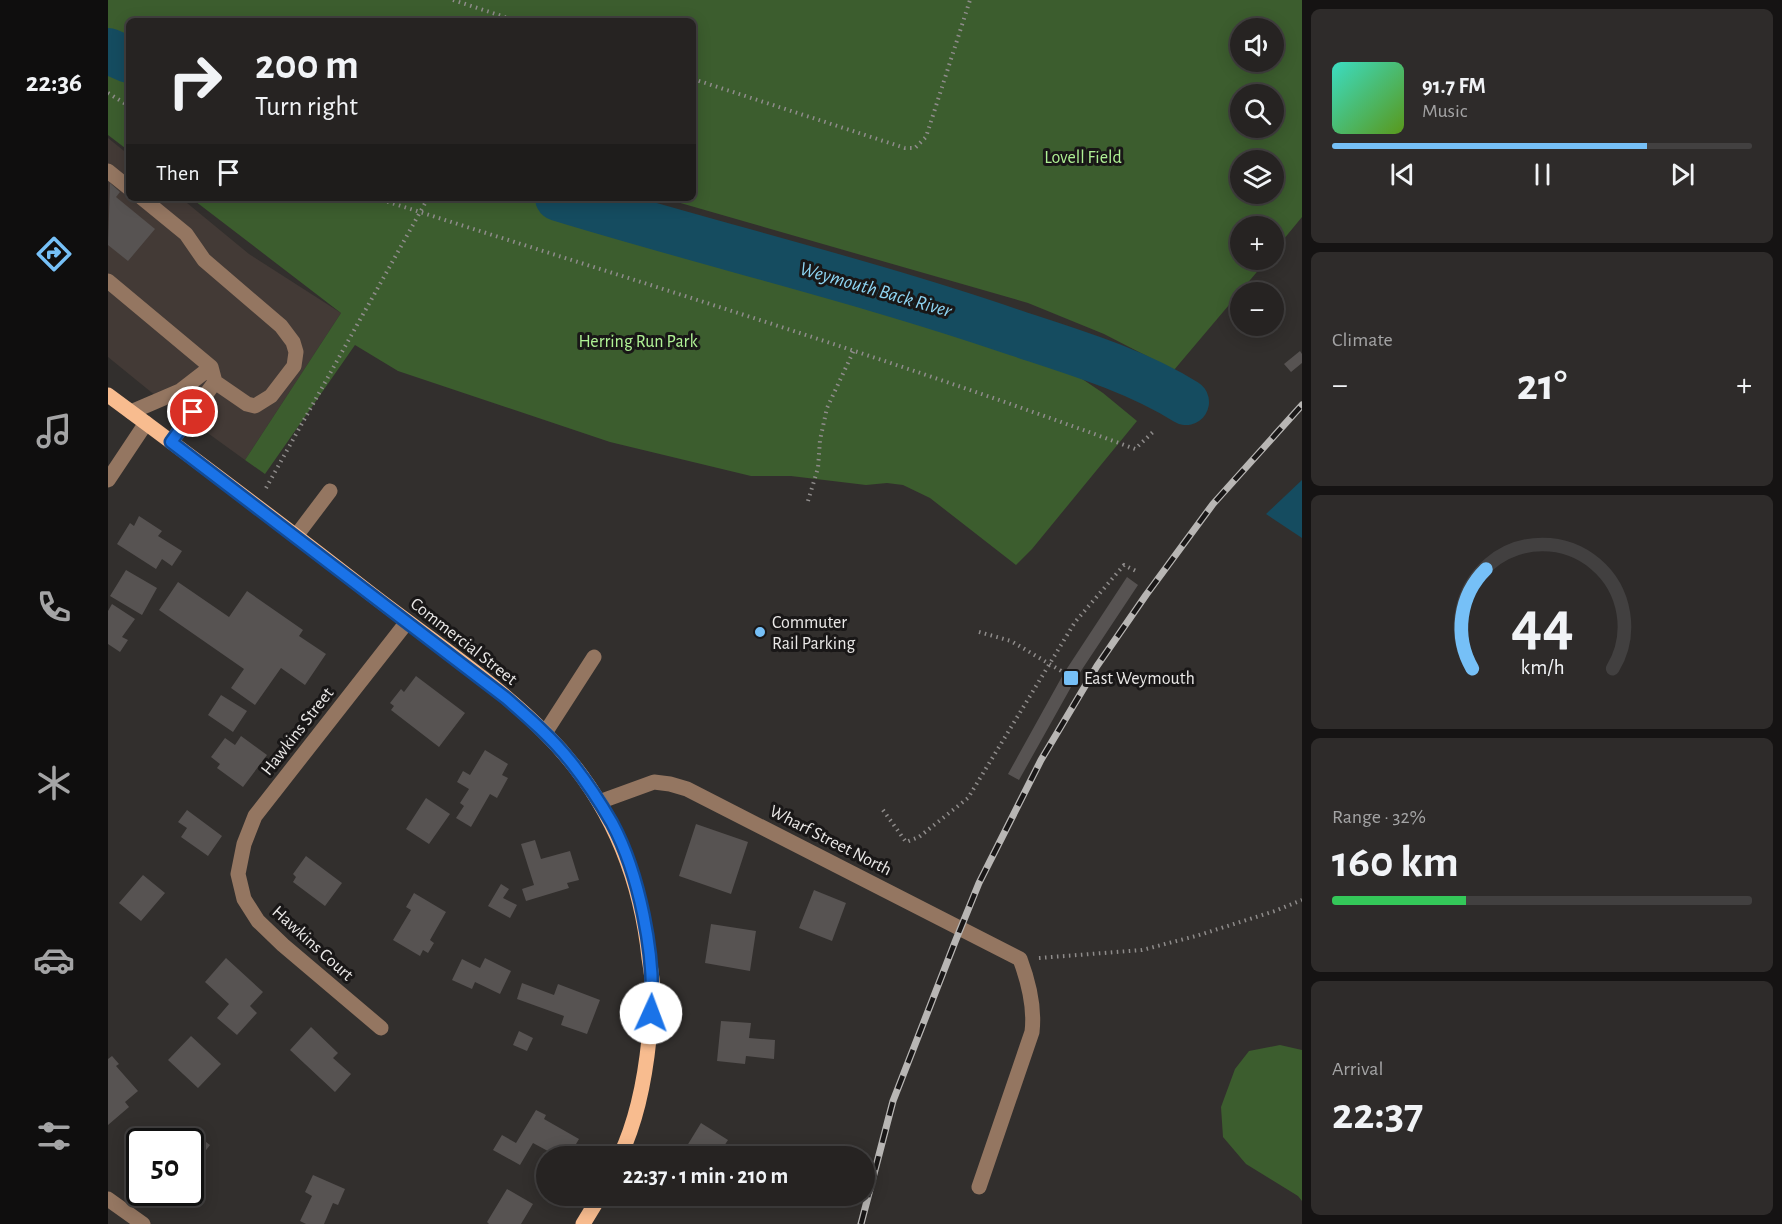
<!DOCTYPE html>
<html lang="en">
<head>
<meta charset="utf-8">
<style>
	body { margin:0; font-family:"Alegreya Sans",sans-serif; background:#2e2b2a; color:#f1f3f6; height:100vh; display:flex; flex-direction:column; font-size:22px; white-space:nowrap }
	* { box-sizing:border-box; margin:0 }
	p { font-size:20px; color:#a4a4a5 }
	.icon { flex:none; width:33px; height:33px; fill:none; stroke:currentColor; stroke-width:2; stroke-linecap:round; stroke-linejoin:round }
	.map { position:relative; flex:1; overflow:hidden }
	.side { display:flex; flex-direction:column; gap:9px; padding:9px; background:#151313; width:480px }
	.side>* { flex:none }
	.guide { position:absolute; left:18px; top:18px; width:570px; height:183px; border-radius:9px; box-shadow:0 3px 15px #0003,0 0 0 2px #424040; background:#262322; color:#f1f3f6; overflow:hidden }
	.controls { position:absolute; left:1122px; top:18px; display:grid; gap:12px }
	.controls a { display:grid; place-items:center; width:54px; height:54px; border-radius:50%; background:#262322; box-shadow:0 3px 15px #0003,0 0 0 2px #424040; font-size:30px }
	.speed { position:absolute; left:18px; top:1128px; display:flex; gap:12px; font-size:30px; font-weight:700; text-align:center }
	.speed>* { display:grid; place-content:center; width:78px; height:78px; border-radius:50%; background:#262322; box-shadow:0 3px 15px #0003,0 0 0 2px #424040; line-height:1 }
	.speed .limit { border:3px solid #111; border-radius:9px; background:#fff; color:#111 }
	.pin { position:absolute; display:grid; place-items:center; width:51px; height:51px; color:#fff; margin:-26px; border:3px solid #fff; border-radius:50%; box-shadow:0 2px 6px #0007 }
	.me { position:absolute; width:66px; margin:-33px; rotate:2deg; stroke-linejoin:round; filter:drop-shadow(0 0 4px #0008) }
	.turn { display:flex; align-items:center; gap:21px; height:126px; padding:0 30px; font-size:27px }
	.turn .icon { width:78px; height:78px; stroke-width:2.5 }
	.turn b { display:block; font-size:42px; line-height:51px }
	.then { display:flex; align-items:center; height:57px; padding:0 30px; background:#0003; gap:12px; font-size:22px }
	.big { font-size:45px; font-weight:700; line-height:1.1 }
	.side .widget { flex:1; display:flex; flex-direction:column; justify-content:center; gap:9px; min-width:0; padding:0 21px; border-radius:9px; background:#2e2b2a }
	.side .dial { align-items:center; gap:0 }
	.dial svg { height:156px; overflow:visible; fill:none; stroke:#424040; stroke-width:7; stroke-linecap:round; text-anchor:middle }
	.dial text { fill:#f1f3f6; stroke:none }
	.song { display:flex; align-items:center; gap:18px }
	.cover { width:72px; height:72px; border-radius:9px; background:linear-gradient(135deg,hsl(170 70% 55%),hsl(90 70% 35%)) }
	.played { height:6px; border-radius:3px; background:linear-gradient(90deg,#76c0f7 75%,#424040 75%) }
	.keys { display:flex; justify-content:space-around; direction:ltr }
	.heat { display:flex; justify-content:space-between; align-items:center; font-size:33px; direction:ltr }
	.charge { height:9px; border-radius:4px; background:linear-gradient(90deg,#34c759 32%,#424040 0) }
	.trip { position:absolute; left:428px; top:1146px; width:339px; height:60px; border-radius:30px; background:#262322; box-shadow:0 3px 15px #0003,0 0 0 2px #424040; font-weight:700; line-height:60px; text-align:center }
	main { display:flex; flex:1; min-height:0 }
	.dock { display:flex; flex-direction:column; width:108px; justify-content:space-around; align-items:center; background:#0f0e0e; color:#a4a4a5 }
	.dock .icon { width:42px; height:42px }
	.dock .active { color:#76c0f7 }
	.dock b { font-size:27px; color:#f1f3f6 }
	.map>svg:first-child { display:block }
</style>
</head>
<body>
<main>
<nav class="dock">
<b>22:36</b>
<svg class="icon active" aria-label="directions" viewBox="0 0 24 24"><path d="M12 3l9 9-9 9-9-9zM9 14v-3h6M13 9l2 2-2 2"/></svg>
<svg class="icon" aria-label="music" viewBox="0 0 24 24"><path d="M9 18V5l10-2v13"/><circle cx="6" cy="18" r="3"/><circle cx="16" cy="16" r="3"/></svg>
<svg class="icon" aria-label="phone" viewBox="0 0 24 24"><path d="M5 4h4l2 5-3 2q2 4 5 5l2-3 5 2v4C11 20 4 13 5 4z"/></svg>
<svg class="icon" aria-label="climate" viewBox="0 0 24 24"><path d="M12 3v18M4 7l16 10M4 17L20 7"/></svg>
<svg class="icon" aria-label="car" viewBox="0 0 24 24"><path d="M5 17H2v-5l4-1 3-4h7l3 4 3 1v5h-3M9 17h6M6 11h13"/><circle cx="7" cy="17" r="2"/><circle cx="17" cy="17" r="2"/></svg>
<svg class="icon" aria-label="filters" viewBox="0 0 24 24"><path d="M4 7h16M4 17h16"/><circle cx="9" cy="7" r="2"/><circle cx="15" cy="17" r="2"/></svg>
</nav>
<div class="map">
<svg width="1194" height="1224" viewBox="0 0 1194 1224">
	<rect width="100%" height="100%" fill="#322f2d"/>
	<path fill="#433a36" d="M0 138 21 155V198H73L141 254 233 313 137 460 43 392 0 357Z"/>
	<path fill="#3c5d2e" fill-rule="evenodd" d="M0 0H1194V217L1166 251V226H1132V260H1159L1066 370 996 334 920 303 555 198H585V21H21V47L0 41ZM1132 28H1166V62H1132ZM1132 94H1166V128H1132ZM1132 160H1166V194H1132Z
		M0 72 21 82V151L0 135Z
		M83 198H416L816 315 902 342 949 362 995 393 1029 421 924 549 908 565 822 498 795 485 779 483 758 485 683 476H643L502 442 290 371 247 345 157 474 137 460 233 313Z
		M1172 1045 1194 1050V1201L1190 1196 1138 1164 1115 1137 1113 1107 1127 1069 1141 1051Z"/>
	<path fill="#154c60" d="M1194 480V538L1158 514Z"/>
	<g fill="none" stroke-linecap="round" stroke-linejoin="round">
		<path stroke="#154c60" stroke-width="46" d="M0 51 21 60
			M450 198C600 244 753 280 902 331 962 351 1025 369 1078 402"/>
	</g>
	<path fill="#575352" d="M2 183 12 192 8 197 47 229 20 261 0 245Z
		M1192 351 1194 354V363L1183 372 1176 364Z
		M31 516 54 531 50 536 74 551 64 566 54 559 48 569 9 544 22 523 26 526Z
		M18 570 49 588 34 615 2 596Z
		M1019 577 1030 585 967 680 911 780 900 774 956 673Z
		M70 582 121 617 139 591 195 630 191 636 218 654 197 685 173 668 147 705 123 688 136 669 51 610Z
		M4 604 27 619 14 637 20 640 12 652 0 644V611Z
		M308 676 357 713 331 747 283 710 286 706 282 703 293 689 296 692Z
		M113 695 139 711 125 732 100 715Z
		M133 736 159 755 135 787 109 768 112 764 103 757 117 738 127 745Z
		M377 750 400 764 394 775 400 778 389 798 382 794 363 827 348 818 356 806 352 803 361 789 349 782 355 771 362 775Z
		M318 798 342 814 321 844 298 829Z
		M79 810 114 836 100 856 73 837 79 828 70 822Z
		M588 824 640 842 623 894 571 876Z
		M427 840 433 859 462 851 471 880 459 883 461 888 418 901 414 889 426 885 413 844Z
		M198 856 234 883 217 906 185 882 188 877 185 874Z
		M35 875 57 893 33 921 11 903Z
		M393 884 401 889 395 898 409 905 402 918 380 906Z
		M706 890 738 903 724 941 691 928Z
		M306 893 338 912 322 940 326 943 320 953 315 950 312 956 285 940 303 910 298 907Z
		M603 924 648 931 642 971 597 963Z
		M118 958 155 992 142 1006 149 1013 129 1035 109 1018 121 1004 97 982Z
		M377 958 403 971 392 994 367 982 364 989 344 980 354 959 372 968Z
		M414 983 446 995 450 984 492 1000 479 1034 453 1025 456 1016 409 999Z
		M613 1021 643 1023 641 1038 667 1040 666 1059 638 1056 637 1064 609 1061Z
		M203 1027 230 1053 225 1058 243 1074 227 1092 182 1050Z
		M411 1031 425 1038 419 1051 405 1045Z
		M83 1036 113 1064 90 1088 60 1060Z
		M4 1056 11 1064 8 1066 30 1091 17 1102 21 1107 0 1125V1059Z
		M428 1110 438 1115 436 1119 471 1139 468 1144 472 1146 466 1156H449L425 1143 412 1165 385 1150 394 1135 408 1143Z
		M593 1123 620 1140 610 1155 613 1156H577L574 1154Z
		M77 1126 102 1145 82 1171V1142H66Z
		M205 1175 237 1189 230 1205 225 1203 216 1224H198L192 1221 204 1196 197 1192Z
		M399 1189 425 1204 413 1224H381L379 1222Z"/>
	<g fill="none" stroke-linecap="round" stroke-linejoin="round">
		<path stroke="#8f8c8b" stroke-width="4" stroke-dasharray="1.5 4.5" stroke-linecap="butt" d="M345 0 409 21
			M585 79 797 148H807L818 137 862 0
			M0 93 21 106
			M268 198C521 279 777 356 1027 449L1045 432
			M158 488 320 198
			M700 501 710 468 712 440 719 408 746 350
			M871 632 903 641 960 675
			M775 810 798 842 811 837 860 798 967 622 1016 565 1030 572
			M931 958 1034 950 1088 936 1167 911 1194 900"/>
		<path stroke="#947661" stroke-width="15" d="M0 171 21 188
			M0 281 103 367 107 382 139 404 147 406 163 396 186 366 188 352 185 342 173 326 96 260 78 234 34 198
			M23 412 72 391 103 367
			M63 442 107 382
			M0 480 38 423
			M188 536 222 491
			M437 733 486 657
			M491 802 546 782 562 784 579 789 912 959C921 983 927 1007 924 1032L871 1187
			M273 1028 175 945 150 921 136 899 130 874 136 844 147 816 299 622
			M0 1199 35 1224"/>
		<path stroke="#f8bc8f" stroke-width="15" d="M0 395C88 460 176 526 263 594 320 638 387 682 437 733 499 795 532 872 541 958 543 970 545 982 545 994 545 1009 542 1024 541 1039 537 1079 529 1120 512 1156
			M475 1224 492 1196"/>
		<g stroke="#b8b6b4" stroke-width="7">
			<path id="rail" d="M753 1224 785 1101 847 942 871 883 933 760 989 666 1038 595 1105 504 1194 405"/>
		</g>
		<use href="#rail" stroke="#191717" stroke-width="4.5" stroke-dasharray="14" stroke-linecap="butt"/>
	</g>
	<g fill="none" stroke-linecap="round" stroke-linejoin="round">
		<g stroke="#114b97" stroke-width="15">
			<path id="route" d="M85 412 63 442 398 698C421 718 444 738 463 762 478 781 492 802 504 823 531 873 548 956 543 1013"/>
		</g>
		<use href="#route" stroke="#1a73e8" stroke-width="10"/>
	</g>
	<g fill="#76c0f7" stroke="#191717" stroke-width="2">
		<circle cx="652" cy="632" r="6"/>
		<rect x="955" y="670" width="16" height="16" rx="3"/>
	</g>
	<g text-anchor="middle" stroke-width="6" stroke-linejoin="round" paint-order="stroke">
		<g font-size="18" fill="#b0f295" stroke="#191717">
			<text x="975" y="163">Lovell Field</text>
			<text x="530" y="347">Herring Run Park</text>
		</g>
		<g font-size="18" fill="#eae8e7" stroke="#191717" text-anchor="start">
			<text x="664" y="628">Commuter<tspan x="664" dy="21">Rail Parking</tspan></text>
			<text x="976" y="684">East Weymouth</text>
		</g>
		<g font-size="18" fill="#eae8e7" stroke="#191717">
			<text transform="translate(356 641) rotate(38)" y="6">Commercial Street</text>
			<text transform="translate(189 731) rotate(-52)" y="6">Hawkins Street</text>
			<text transform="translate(723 840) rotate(27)" y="6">Wharf Street North</text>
			<text transform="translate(205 943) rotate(42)" y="6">Hawkins Court</text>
		</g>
		<g font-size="20" font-style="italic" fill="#8ed5f3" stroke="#191717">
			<text transform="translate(768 289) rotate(16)" y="7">Weymouth Back River</text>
		</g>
	</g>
</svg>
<div class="controls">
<a><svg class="icon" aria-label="sound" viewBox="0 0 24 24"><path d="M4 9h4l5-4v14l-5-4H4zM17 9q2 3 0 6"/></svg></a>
<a><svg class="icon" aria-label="search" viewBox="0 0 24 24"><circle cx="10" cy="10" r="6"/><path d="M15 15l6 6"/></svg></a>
<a><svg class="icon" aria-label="layers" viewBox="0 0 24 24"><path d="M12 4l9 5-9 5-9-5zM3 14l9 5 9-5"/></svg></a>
<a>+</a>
<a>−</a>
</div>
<div class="speed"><div class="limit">50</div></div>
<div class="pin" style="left:85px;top:412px;background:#d93025"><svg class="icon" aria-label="arrive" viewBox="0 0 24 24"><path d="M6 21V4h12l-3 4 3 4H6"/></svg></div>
<svg class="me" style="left:543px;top:1013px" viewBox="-20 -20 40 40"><circle r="19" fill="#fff"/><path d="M0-13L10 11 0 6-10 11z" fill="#1a73e8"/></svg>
<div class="trip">22:37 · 1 min · 210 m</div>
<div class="guide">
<div class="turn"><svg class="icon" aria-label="right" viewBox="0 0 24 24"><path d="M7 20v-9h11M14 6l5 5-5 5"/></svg><div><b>200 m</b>Turn right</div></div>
<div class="then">Then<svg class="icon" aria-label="arrive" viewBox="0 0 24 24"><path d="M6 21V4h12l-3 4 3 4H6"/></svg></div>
</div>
</div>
<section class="side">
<div class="widget">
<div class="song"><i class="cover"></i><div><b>91.7 FM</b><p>Music</p></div></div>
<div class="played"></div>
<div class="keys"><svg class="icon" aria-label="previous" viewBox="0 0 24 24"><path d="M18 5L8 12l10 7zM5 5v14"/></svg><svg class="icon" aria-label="pause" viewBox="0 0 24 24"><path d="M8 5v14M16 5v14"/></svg><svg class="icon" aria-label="next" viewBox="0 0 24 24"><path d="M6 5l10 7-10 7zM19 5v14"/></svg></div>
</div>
<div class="widget"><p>Climate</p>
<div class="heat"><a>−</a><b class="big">21°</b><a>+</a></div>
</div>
<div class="widget dial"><svg viewBox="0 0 100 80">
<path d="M14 69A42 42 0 1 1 86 69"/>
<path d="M14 69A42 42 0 0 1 21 18" stroke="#76c0f7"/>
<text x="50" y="56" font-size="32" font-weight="700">44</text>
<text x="50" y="72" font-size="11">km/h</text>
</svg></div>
<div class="widget"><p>Range · 32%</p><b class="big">160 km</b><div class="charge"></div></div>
<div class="widget"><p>Arrival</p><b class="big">22:37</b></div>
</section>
</main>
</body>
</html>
